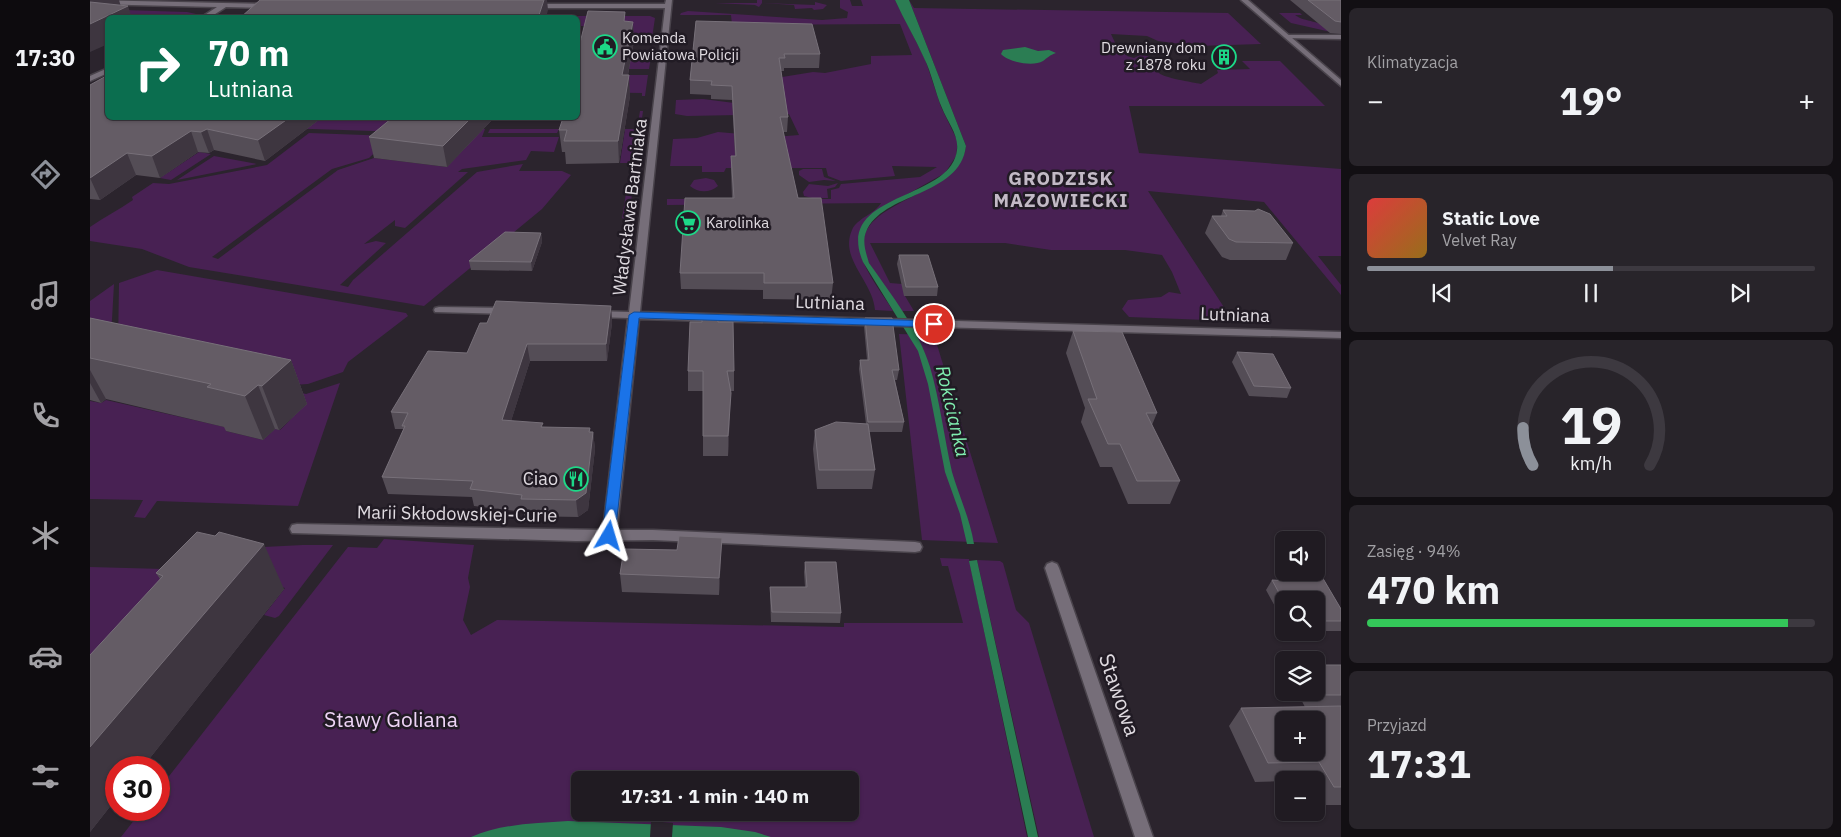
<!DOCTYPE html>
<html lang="pl">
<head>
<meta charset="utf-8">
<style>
	body { margin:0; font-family:"IBM Plex Sans",sans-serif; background:#28242a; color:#f1f3f6; height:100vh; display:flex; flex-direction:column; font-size:19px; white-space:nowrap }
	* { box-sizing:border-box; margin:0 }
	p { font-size:16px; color:#a2a1a5 }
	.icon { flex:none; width:28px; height:28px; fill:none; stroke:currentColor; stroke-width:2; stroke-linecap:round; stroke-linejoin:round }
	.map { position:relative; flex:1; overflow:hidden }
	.drawer { display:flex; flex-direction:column; gap:8px; padding:8px; background:#120f13; width:500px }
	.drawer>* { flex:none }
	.banner { position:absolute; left:15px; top:15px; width:475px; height:105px; border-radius:8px; box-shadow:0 1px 4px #0004,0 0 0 1px #3d3940; background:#0b6e4f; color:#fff; overflow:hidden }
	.buttons { position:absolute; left:1185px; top:531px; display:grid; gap:10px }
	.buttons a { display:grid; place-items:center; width:50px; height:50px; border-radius:8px; background:#201b22; box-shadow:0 1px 4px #0004,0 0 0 1px #3d3940; font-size:25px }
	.speed { position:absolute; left:15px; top:756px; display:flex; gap:10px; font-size:25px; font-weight:700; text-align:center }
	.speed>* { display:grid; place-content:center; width:65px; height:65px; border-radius:50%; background:#201b22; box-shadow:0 1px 4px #0004,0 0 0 1px #3d3940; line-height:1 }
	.speed .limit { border:8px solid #d22; background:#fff; color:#111 }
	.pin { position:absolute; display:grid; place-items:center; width:42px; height:42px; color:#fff; margin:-21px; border:2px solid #fff; border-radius:50%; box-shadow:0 1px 5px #0007 }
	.me { position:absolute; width:55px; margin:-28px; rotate:7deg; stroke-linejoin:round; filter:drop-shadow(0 0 4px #0008) }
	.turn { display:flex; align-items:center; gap:18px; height:105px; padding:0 20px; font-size:22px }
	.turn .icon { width:65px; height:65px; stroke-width:2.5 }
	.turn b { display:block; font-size:35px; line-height:42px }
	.big { font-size:38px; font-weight:700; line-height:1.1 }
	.drawer .card { flex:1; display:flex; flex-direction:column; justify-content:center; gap:8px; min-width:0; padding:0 18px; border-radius:8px; background:#28242a }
	.drawer .dial { align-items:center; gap:0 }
	.dial svg { height:130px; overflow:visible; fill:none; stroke:#3d3940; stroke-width:7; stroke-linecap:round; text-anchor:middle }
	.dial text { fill:#f1f3f6; stroke:none }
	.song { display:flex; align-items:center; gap:15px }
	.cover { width:60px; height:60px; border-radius:8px; background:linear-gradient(135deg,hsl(0 70% 55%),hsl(40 70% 35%)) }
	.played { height:5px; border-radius:2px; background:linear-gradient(90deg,#8c9099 55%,#3d3940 55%) }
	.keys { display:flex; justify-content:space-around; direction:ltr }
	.heat { display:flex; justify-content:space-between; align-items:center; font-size:28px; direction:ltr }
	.charge { height:8px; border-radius:4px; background:linear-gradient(90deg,#34c759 94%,#3d3940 0) }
	.trip { position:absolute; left:481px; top:771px; width:288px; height:50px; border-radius:8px; background:#201b22; box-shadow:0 1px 4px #0004,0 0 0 1px #3d3940; font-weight:700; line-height:50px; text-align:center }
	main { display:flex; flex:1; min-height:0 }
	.tabs { display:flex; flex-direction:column; width:90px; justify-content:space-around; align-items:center; background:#0d0b0e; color:#a2a1a5 }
	.tabs .icon { width:35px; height:35px }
	.tabs .on { color:#8c9099 }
	.tabs b { font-size:22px; color:#f1f3f6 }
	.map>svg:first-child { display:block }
</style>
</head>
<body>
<main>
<nav class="tabs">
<b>17:30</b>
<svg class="icon on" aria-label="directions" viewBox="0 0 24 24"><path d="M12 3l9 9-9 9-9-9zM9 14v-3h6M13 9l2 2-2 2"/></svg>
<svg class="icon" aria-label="music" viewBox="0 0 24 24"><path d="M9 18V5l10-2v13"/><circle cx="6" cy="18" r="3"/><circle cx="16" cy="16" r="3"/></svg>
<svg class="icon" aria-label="phone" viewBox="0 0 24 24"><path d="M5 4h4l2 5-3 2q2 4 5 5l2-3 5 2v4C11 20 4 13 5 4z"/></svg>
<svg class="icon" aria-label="climate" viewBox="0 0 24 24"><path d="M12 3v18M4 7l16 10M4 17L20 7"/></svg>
<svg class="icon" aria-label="car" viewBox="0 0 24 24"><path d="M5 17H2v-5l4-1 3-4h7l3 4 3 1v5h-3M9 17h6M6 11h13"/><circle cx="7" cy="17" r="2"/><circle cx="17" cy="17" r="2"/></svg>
<svg class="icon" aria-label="filters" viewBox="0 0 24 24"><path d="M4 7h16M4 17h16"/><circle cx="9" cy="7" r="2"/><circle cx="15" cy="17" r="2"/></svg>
</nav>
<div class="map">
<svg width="1251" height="837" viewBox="0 0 1251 837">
	<rect width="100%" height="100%" fill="#2b242d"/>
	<path fill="#482153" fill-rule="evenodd" d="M667 0H672V3L725 5V2L737 5 733 9 724 10 722 8 705 9 704 5 672 3 669 7 665 5 625 3H667Z
		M750 0H760L762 6H773L771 0H805L835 59 851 107 867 140V148L866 156 855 173 784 213C749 244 785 281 803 311L785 310C783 281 749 259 762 230 767 218 785 214 791 203L577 205V199H741V190L749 188 751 184 830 177 847 167 802 166 805 176 751 181 738 176 736 168H636L634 172H612V166H580L583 139 607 138 628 132 684 137 709 135 699 114 597 116 585 114 586 100 613 99 652 104 686 78 723 72 735 73 781 64V56L822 55 810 24 642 25 641 15H590L591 13 598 11 732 20 757 18 758 12 750 8Z
		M819 0 824 8 1138 13 1171 44 1107 46 1068 41 1057 36 1021 34 1028 49 1039 53 1037 56 1044 58 1050 55 1058 56C1063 62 1064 68 1069 73 1074 78 1102 82 1111 84L1128 73 1127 70 1160 69 1152 61H1190L1235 106H1039L1049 153 1251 169V256H1228L1251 285V295L1174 202 1058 191 1143 321 1039 317 1032 309 1038 300 1071 297 1079 292 1091 294 1082 272 1072 255 1035 250H961L915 243H780L800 283 812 284 815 296 824 311H811C801 296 788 280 779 263 747 200 869 201 876 146Z
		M0 9 97 12 106 14 100 17 18 18Z
		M1189 13H1210L1212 15H1205C1215 23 1231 19 1241 32L1201 23Z
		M477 16H560L565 18 562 38 535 37 515 26H488V18Z
		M532 57H561L559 69H529Z
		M496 75H558L555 96H552V93L491 92Z
		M550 111H553L546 163H530L535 129H547Z
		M195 119H320L313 132 192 128Z
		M371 129H395L392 137H469L464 152 441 151 436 160 372 169 368 172H378L315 228 305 226V220L274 244 286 241 296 243 250 285 258 287 263 280 387 172 433 164 429 171H472L481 175 452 209 334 306 99 267 52 249 0 241V227C14 217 29 210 43 200L42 197 63 183 79 184 177 165 219 133 302 136 279 158 242 169 122 257 128 259 248 170 284 158 357 167 374 149Z
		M400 129H469L467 133H398Z
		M109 152 121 154 81 180 70 178Z
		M124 156 167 164 87 180Z
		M713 169H732L734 177 746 181 734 180 719 182 709 175V171Z
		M539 175H545L538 221 532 218Z
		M616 178 624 180 628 186C620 193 608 193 600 186L604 180Z
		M748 183 745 187 737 189 738 198H722L714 196 713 192 719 184 738 186Z
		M67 270 316 313 318 316 258 362 253 372 218 384 203 385 28 348 29 283Z
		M24 284 21 337 0 359V301Z
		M809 334 844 335 908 543 832 540Z
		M250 383 208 506 67 501 55 518 44 517 53 500 0 499V401L11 403 16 400 139 428 136 431 173 440 185 429 190 430 216 404 199 390 216 394Z
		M294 539 384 545 378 578 380 587 373 620 381 635 407 620 754 627V623H873L858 566H852L850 558 879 559 937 837H31L52 810H69V789L258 547 287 548ZM490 780H760V812H490Z
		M213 545H243L189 616 185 618 174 615 195 588 152 577 0 734V567L111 570 134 549Z
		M887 560 910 561 913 563 926 610 939 623 1004 837H949Z"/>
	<path fill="#2b7d53" d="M805 0H819L876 146C870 197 792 192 776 232 772 242 776 253 779 263 801 294 829 330 840 367 850 401 854 437 862 472 869 496 880 519 884 544H877L870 514 855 472 838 384 828 351 773 262C743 191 861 202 867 150 869 135 857 121 852 108 845 92 842 74 834 58 825 38 814 20 805 0Z
		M935 47 948 51 959 50 966 53C960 55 957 58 953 61 943 67 918 62 911 54L913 50Z
		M887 560 948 837H938L879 561Z
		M478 821 631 827 665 832 681 837H381C411 824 445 823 478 821Z"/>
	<path fill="#2b242d" d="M561 821 583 823 582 837H560Z"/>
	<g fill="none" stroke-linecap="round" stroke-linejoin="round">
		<g stroke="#49434b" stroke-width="3">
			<path id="minor" d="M0 0 181 4 184 6 181 8 136 7 119 18H110L127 7 0 4Z
				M576 0H582L550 312 1251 332V338L549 319 527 530H563L825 542 830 543 832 547 830 551 825 552 563 540 486 541 202 533 200 529 202 525 207 524 513 530 538 318 506 317 501 314 506 311 539 312 575 8H441L438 6 441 4H575Z
				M1198 35H1251V39L1196 38 1195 37Z
				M18 68V73L0 81V76Z
				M349 307 419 308 424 311 419 314 345 312 344 310 345 308Z
				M962 562 967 564 969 568 1063 837H1045L955 568 957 564Z"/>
		</g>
		<g stroke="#49434b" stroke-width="3">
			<path id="tertiary" d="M1151 0H1158L1251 80V86Z"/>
		</g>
		<use href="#minor" fill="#766e79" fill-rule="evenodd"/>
		<use href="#tertiary" fill="#766e79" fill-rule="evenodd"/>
	</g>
	<path fill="#544d56" d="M1200 0H1251V34L1240 33Z
		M536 21 544 41 538 75 540 96 529 163 476 164 475 152H472L469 130Z
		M606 21 730 54 729 68H694V71H691L698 117 697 132H693L708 198 743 283 741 300 673 299V290L591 289 590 273 642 198 641 171V156H645L642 100 621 99V95L600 94V80Z
		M0 85 18 118H423V119H403L357 167 284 158 279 137 301 119H230L175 161 124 150 119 153 108 152 70 178 46 175 10 200 0 199Z
		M1133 210 1203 243 1196 260H1140L1132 257 1115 233 1122 216H1131Z
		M451 233 452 242 442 271 381 270 379 261Z
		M809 255 848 287 847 296H814L807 264Z
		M521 306 522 323 517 361H440L421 421 454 427 503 432 505 449 498 510 488 517 434 516V512L384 506 382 497 298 494 292 477 313 431V429H305L301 412 377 353 397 323Z
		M0 318 201 360 217 404 189 430 185 429 173 440 136 431 134 427 16 399 11 403 0 400Z
		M775 318 809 370 807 380H805L814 422 812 432H779L785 470 782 489H727L723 449 725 430 776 424 769 369 770 360H777L774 327Z
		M983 331 1067 413 1062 425 1090 481 1080 504H1038L1022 467H1010L991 422 995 408 976 353Z
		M1147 352 1201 388 1197 398 1159 396 1142 362Z
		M598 371H644V391H640V413L638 456H613V391H598Z
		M587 550 631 555 629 595 532 592 530 574Z
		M715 562 751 613 750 623 681 622 680 597V587H715L714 572Z
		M1194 572H1226L1251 609V631H1226V600H1194V623L1176 590 1182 580H1189Z
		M66 573 194 589 52 768H26V799L0 832 70 579Z
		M1226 665H1251V805H1230L1226 800V780H1194V781L1165 782 1139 726 1151 708 1215 707 1207 692H1226Z"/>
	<path fill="#3e3640" d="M0 0H29L31 7 0 21Z
		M454 0H457L458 10 456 18H448Z
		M38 6 42 18H18V44L0 52V24Z
		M543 22 544 41 534 96 532 75Z
		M539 75 540 96 529 163 528 141Z
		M199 118H230V119L175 161 168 140Z
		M381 118H403V119L357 167 353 146Z
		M117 129 124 150 119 153 111 132Z
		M101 131 108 152 70 178 62 156Z
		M37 153 46 175 10 200 0 178Z
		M451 233 452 242 442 271 441 262Z
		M521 306 522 323 517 361 516 344Z
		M437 344 440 361 416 437 412 420Z
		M201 360 217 404 189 430 172 386Z
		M0 370 16 399 11 403 0 383Z
		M168 385 185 429 173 440 155 396Z
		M641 393 640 413 638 456V436Z
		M500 428 502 443 503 432 505 449 498 510 488 517 486 500Z
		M632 538 631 555 629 595V578Z
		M174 544 194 589 52 768H26V799L0 832V747Z"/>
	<path fill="#645c65" stroke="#777079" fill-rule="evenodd" d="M170 0H454L448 18H150Z
		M1218 0H1251V22L1245 21Z
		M0 2 38 6 0 24Z
		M498 11 535 12 534 21 543 22 532 75H539L528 141H474L477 130H469L473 118H488V51Z
		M606 21 722 24 730 54H694L695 58H689L698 117H690L708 198H731L743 283H674V273H590L595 198H644L641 156H646L642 86 621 85 622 81 600 80Z
		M18 75V118H199L168 140 117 129 111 132 101 131 62 156 37 153 0 178V85Z
		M302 118H381L353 146 279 137Z
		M1168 209 1180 214 1203 243 1146 242 1139 239 1122 216H1137L1133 210 1165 211Z
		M415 232 451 233 441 262 379 261Z
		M809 255H838L848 287H816Z
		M406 301 521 306 516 344H437L412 420 453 423 451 427 500 428 499 432H503L496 493 486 500 431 499 432 495 380 489 383 481 292 477 315 426H312L318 413 301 412 338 351 377 353 390 323H397Z
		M627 315 628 322H643L644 371H637L641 393 638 436H613V371H598L600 322H612V316Z
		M0 318 201 360 172 386 168 385 155 396 117 387 121 384 0 358Z
		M775 318H802L809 370H802L814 422H778L770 360H779Z
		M983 331 1032 332 1067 413H1056L1090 481H1047L1030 444H1018L998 399H1007Z
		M1147 352 1183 354 1201 388 1164 386Z
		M746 422 778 424 785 470H729L725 430Z
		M107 532 125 536 129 532 174 544 0 747V655L73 576 66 573Z
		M589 536 632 538 629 578 530 574 534 549 587 550Z
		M715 562H746L751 613 682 612 680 587H717Z
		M1226 570H1228L1251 609V621H1226V600H1194V602L1182 580 1200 581 1196 572H1226Z
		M1226 665H1251V695H1232L1226 685Z
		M1251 706V787H1244L1229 762 1178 763 1151 708ZM1194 720H1226V752H1194Z"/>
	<path fill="#1a73e8" stroke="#114b97" d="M544 312 844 321 849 324 844 327 549 318 525 536 519 541 512 536 539 315Z"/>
	<defs>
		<g id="civic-ring" transform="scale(1.25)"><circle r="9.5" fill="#211b24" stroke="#1dd988" stroke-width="1.5"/><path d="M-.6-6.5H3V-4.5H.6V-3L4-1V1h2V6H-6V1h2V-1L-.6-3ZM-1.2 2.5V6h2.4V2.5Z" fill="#1dd988"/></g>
		<g id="building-ring" transform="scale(1.25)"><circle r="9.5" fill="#211b24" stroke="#1dd988" stroke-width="1.5"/><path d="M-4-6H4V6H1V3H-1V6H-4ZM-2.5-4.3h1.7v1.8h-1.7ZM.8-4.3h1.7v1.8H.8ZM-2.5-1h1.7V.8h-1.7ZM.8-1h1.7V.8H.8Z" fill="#1dd988"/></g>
		<g id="supermarket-ring" transform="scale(1.25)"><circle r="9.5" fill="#211b24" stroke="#1dd988" stroke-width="1.5"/><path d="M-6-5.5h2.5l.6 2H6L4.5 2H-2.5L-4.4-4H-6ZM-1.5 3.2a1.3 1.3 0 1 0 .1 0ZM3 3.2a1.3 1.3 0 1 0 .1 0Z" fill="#1dd988"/></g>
		<g id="restaurant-ring" transform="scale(1.25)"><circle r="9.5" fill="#211b24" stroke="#1dd988" stroke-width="1.5"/><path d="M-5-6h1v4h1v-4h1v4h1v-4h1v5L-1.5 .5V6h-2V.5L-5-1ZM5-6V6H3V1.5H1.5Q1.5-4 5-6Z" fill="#1dd988"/></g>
	</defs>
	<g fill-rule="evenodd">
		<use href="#civic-ring" x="515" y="47"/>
		<use href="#building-ring" x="1134" y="57"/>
		<use href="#supermarket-ring" x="598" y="223"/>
		<use href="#restaurant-ring" x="486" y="479"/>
	</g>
	<g text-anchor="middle" stroke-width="5" stroke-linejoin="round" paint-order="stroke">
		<g font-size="15" fill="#e0dbe1" stroke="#211b24" text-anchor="start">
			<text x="532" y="43">Komenda<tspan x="532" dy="17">Powiatowa Policji</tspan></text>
			<text x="1116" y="53" text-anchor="end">Drewniany dom<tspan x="1116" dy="17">z 1878 roku</tspan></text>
			<text x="616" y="228">Karolinka</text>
		</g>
		<g font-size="18" fill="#e0dbe1" stroke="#211b24">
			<text transform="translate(540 207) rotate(-83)" y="6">Władysława Bartniaka</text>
			<text transform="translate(740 303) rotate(2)" y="6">Lutniana</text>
			<text transform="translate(1145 315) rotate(2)" y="6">Lutniana</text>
			<text transform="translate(367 514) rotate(1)" y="6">Marii Skłodowskiej-Curie</text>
		</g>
		<g font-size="18" fill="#e0dbe1" stroke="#211b24" text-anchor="end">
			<text x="468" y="485">Ciao</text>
		</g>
		<g font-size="19" font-weight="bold" letter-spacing="1" fill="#c3bac6" stroke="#211b24">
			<text x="971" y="185">GRODZISK<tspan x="971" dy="22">MAZOWIECKI</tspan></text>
		</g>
		<g font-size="19" font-style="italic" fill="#80eeb0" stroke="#211b24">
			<text transform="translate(863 411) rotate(77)" y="7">Rokicianka</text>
		</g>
		<g font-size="21" fill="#e0dbe1" stroke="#211b24">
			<text transform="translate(1029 695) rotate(71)" y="7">Stawowa</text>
		</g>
		<g font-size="21" fill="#eed4f6" stroke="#211b24">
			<text x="301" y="727">Stawy Goliana</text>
		</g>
	</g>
</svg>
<div class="buttons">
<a><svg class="icon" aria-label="sound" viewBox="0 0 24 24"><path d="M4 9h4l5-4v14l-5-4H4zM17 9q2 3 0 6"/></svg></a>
<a><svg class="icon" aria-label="search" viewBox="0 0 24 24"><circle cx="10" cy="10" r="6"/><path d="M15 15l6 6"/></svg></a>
<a><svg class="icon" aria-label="layers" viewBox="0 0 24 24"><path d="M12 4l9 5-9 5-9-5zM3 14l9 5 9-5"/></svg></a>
<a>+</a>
<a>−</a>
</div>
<div class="speed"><div class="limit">30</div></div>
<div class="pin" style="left:844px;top:324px;background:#d93025"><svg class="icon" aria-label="arrive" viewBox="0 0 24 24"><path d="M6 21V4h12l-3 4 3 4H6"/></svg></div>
<svg class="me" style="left:519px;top:536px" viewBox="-20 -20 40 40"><path d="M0-17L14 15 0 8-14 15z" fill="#1a73e8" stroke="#fff" stroke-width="4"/></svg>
<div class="trip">17:31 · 1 min · 140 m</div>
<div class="banner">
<div class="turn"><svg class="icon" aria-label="right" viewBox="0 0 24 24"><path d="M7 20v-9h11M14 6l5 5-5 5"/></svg><div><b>70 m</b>Lutniana</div></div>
</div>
</div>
<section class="drawer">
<div class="card"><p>Klimatyzacja</p>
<div class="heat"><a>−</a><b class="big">19°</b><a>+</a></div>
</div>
<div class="card">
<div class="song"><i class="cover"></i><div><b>Static Love</b><p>Velvet Ray</p></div></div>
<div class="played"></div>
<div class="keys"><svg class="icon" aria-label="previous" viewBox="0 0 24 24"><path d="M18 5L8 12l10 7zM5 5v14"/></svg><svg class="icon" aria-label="pause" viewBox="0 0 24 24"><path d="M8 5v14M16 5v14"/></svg><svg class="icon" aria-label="next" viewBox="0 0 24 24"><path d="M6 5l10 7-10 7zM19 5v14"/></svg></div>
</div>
<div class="card dial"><svg viewBox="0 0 100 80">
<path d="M14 69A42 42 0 1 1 86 69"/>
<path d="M14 69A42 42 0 0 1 8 46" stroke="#8c9099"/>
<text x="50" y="56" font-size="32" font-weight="700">19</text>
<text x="50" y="72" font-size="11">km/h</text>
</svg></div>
<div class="card"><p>Zasięg · 94%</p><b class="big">470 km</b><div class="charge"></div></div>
<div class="card"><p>Przyjazd</p><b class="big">17:31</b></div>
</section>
</main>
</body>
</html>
